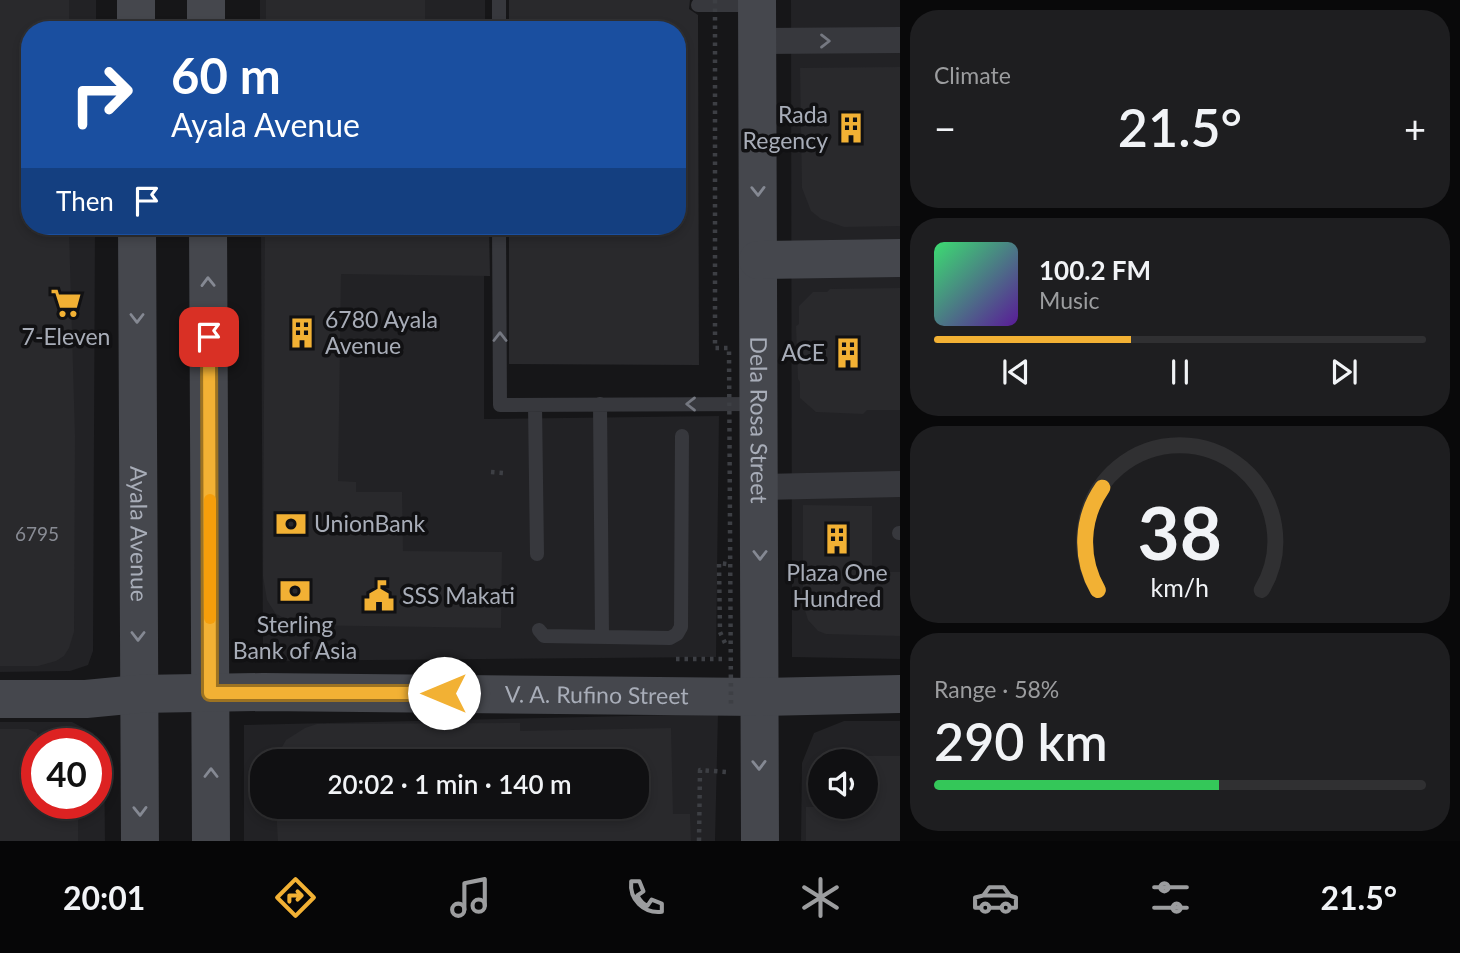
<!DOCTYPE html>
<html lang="en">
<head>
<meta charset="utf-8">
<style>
	body { margin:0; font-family:Lato,sans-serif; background:#1e1e20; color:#f1f3f6; height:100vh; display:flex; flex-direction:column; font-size:26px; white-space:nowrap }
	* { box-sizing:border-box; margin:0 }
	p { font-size:23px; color:#9c9d9f }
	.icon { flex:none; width:38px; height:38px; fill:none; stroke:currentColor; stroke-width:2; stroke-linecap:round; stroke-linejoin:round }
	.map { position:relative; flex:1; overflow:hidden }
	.drawer { display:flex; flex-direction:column; gap:10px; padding:10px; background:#09090a; width:560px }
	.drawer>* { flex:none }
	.guide { position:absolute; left:21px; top:21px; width:665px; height:214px; border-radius:28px; box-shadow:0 4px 10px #0003,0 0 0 2px #303032; background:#1a4fa0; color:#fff; overflow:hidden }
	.controls { position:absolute; left:808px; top:749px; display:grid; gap:14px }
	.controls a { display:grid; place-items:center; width:70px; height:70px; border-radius:50%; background:#101012; box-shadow:0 4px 10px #0003,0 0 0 2px #303032; font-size:35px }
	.speed { position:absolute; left:21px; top:728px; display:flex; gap:14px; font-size:35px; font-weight:700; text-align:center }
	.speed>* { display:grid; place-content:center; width:91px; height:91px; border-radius:50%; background:#101012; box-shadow:0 4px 10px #0003,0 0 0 2px #303032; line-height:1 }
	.speed .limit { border:10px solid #d22; background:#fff; color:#111 }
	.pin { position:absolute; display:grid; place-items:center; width:60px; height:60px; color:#fff; margin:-30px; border-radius:14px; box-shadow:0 4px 10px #0006 }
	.me { position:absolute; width:77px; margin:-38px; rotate:270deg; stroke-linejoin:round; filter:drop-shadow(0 0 5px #0008) }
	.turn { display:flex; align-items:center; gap:24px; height:147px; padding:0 35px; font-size:32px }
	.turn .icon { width:91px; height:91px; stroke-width:2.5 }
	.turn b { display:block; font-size:49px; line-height:60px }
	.then { display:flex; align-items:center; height:66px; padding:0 35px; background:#0003; gap:14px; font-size:26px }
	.big { font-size:52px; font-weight:600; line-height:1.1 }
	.drawer .card { flex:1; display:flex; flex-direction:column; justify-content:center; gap:10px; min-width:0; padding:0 24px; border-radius:28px; background:#1e1e20 }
	.drawer .dial { align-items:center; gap:0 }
	.dial svg { height:182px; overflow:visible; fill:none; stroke:#303032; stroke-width:7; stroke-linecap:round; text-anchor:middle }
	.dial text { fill:#f1f3f6; stroke:none }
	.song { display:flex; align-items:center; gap:21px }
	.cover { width:84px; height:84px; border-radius:10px; background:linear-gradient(135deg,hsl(140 70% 55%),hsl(270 70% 35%)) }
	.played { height:7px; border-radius:4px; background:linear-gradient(90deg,#f2b134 40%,#303032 40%) }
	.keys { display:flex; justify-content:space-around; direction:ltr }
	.heat { display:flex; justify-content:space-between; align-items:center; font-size:38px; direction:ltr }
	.charge { height:10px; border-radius:5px; background:linear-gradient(90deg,#34c759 58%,#303032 0) }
	.trip { position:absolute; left:250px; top:749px; width:399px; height:70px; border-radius:28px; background:#101012; box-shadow:0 4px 10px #0003,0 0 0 2px #303032; font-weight:600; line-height:70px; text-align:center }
	.tab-bar { display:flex; height:112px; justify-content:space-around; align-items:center; background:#060607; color:#9c9d9f }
	.tab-bar .icon { width:49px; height:49px }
	.tab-bar .current { color:#f2b134 }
	.tab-bar b { font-size:32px; color:#f1f3f6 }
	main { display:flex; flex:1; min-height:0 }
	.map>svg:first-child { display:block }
</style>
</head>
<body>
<main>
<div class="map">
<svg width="900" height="841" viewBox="0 0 900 841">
	<rect width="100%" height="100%" fill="#161618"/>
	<path fill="#222225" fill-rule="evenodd" d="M0 0H96V30H30V226H95L93 651 88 665 70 671 0 672Z
		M260 0H485V30H260Z
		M791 0H900V659L792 657Z
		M261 226H484V419L719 416 716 657 263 661Z
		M718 714 715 841H244V725ZM262 761H637V807H262Z
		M844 721H900V841H801L802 763 814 733ZM821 761H866V807H821Z
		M0 722H72L93 733 104 751 105 841H0ZM37 744H96V803H37Z"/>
	<path fill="#29292c" d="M0 0H69V30H30V231H69L75 436 74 632 69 648 64 656 56 661 38 666H0Z
		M266 0H425V30H266Z
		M509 0H690L689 9 698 15 699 365 509 364V226H677V30H509Z
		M900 67V226L844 227 821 219 811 211 802 188 800 68Z
		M265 226H489L490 276 341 274 338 481 356 482V492H402L403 551 502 552 501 628 295 625 275 613 267 600 263 576Z
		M900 288V410H867L863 414 816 412 800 398V382L798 379 796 326 799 324V306L813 292H827L830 289Z
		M803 505 872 506V572H900V636L826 634 818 631 808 620 803 604Z
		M520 723V731L671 728 673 814H690L691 841H278L276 807H637V761H274L286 740 305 728 317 724Z
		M0 729H28L37 733V803H78V841H0Z
		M866 756H900V841H806V807H866Z"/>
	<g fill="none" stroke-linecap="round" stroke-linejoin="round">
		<path stroke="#3d3f44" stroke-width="4.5" stroke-dasharray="3.5 5" stroke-linecap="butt" d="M491 472 503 473
			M725 643 720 632 719 563 727 564
			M676 659H727
			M699 841 700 770 726 772"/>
		<path stroke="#37383d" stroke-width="14" d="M499 0V30
			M698 5H756
			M499 226 500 405 758 404
			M600 404 602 635
			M535 405 537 554
			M899 533H900
			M539 630 544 636 670 638 677 634 681 627 682 436"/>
		<path stroke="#37383d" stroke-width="26" d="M757 41 900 40
			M760 487 900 484"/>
		<g stroke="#45474d" stroke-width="38">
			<path d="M136 0V30"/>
			<path d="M206 0V30"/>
			<path id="s1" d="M757 0 760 841"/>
			<path id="s2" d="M137 226 140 841"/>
			<path d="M208 226 211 841"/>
			<path d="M758 260 900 258"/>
			<path id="s3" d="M0 699H86L138 694 263 692 758 697 900 694"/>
		</g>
		<path stroke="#3d3f44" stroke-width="4.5" stroke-dasharray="3.5 5" stroke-linecap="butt" d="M715 0V348H729L731 705"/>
	</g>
	<defs><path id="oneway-chevron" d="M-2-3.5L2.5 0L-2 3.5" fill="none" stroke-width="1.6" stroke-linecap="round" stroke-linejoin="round" transform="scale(1.75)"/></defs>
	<g stroke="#757881">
		<use href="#oneway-chevron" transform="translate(825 41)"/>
		<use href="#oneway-chevron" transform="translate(500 337) rotate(-90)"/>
		<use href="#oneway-chevron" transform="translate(691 404) rotate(180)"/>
	</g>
	<g stroke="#858993">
		<use href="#oneway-chevron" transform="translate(758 191) rotate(89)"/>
		<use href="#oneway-chevron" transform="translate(208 282) rotate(-91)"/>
		<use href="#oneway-chevron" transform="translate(137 318) rotate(90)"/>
		<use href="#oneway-chevron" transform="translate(760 555) rotate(90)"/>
		<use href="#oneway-chevron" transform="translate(138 636) rotate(90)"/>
		<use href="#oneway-chevron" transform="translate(759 765) rotate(89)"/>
		<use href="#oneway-chevron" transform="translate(211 773) rotate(-90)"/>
		<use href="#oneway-chevron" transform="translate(140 811) rotate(89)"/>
	</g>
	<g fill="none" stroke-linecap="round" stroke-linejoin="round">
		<g stroke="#9d7322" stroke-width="18">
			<path id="route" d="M209 337 210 693H444"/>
		</g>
		<use href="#route" stroke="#f2b134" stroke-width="12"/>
		<path stroke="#f59e0b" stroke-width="12" d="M210 500V618"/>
	</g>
	<defs>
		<g id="building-bare" transform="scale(2.415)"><path d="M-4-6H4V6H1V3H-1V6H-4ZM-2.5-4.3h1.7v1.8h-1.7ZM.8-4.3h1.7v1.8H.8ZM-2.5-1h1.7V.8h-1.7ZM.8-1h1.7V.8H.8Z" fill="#f2b134" stroke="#111113" stroke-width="2.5" paint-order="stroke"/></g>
		<g id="supermarket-bare" transform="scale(2.415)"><path d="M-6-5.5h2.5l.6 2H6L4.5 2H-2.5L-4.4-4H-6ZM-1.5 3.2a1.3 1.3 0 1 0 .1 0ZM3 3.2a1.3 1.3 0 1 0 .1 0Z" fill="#f2b134" stroke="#111113" stroke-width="2.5" paint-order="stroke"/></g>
		<g id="bank-bare" transform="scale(2.415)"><path d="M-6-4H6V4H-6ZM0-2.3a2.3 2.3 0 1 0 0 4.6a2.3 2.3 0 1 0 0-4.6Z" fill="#f2b134" stroke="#111113" stroke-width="2.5" paint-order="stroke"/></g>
		<g id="civic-bare" transform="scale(2.415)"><path d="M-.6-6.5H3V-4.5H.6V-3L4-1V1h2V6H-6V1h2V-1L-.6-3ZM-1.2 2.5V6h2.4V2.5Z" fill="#f2b134" stroke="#111113" stroke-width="2.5" paint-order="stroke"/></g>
	</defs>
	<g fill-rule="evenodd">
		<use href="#building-bare" x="851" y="128"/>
		<use href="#supermarket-bare" x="66" y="303"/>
		<use href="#building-bare" x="302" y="333"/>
		<use href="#building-bare" x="848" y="353"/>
		<use href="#bank-bare" x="291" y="524"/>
		<use href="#building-bare" x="837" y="539"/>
		<use href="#bank-bare" x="295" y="591"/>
		<use href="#civic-bare" x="379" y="596"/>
	</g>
	<g text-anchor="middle" stroke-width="7" stroke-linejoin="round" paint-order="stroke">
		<g font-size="19" fill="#888b94">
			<text x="37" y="541">6795</text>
		</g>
		<g font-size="23" fill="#a8adb8" stroke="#111113" text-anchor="start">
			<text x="828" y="123" text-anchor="end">Rada<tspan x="828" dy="26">Regency</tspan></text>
			<text x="325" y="328">6780 Ayala<tspan x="325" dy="26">Avenue</tspan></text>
			<text x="66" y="345" text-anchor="middle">7-Eleven</text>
			<text x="825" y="361" text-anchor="end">ACE</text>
			<text x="314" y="532">UnionBank</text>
			<text x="837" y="581" text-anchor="middle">Plaza One<tspan x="837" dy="26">Hundred</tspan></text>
			<text x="402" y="604">SSS Makati</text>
			<text x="295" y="633" text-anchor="middle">Sterling<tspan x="295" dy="26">Bank of Asia</tspan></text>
		</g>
		<g font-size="23" fill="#a8adb8" stroke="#111113">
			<text dy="8" stroke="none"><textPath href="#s1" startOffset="420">Dela Rosa Street</textPath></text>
			<text dy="8" stroke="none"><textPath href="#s2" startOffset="308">Ayala Avenue</textPath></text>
			<text dy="8" stroke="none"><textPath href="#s3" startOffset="597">V. A. Rufino Street</textPath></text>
		</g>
	</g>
</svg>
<div class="controls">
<a><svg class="icon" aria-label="sound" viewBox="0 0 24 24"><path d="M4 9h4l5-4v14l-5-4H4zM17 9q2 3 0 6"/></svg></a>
</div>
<div class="speed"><div class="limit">40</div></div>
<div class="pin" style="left:209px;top:337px;background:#d93025"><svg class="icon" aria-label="arrive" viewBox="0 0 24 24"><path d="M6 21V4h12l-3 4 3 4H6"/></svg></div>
<svg class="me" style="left:444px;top:693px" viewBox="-20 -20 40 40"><circle r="19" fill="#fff"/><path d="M0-13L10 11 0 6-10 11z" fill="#f2b134"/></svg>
<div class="trip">20:02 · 1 min · 140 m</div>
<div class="guide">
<div class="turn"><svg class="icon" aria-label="right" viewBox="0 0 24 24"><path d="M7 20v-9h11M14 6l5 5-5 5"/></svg><div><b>60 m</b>Ayala Avenue</div></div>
<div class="then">Then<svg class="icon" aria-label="arrive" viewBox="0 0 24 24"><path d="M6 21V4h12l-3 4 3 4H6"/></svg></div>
</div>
</div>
<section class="drawer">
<div class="card"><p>Climate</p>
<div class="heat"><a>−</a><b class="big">21.5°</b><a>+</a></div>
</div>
<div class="card">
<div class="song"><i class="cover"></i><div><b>100.2 FM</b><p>Music</p></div></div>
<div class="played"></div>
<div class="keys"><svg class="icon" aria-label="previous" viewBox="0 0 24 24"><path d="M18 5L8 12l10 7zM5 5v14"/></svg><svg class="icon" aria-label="pause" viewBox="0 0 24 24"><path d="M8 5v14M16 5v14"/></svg><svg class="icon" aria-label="next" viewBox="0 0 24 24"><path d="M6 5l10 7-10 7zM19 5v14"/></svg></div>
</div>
<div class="card dial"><svg viewBox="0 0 100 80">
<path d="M14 69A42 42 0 1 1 86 69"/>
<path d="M14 69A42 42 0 0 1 16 24" stroke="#f2b134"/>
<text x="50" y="56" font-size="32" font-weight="700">38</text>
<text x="50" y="72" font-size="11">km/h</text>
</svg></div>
<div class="card"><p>Range · 58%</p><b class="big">290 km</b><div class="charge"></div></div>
</section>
</main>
<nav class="tab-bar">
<b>20:01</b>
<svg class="icon current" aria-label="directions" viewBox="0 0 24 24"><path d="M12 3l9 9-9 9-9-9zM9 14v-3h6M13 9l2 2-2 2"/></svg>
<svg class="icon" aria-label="music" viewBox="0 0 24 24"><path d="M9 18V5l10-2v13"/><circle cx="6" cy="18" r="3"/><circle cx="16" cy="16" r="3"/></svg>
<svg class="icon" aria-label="phone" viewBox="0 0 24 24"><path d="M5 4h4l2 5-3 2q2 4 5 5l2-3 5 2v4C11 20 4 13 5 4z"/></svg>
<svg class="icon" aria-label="climate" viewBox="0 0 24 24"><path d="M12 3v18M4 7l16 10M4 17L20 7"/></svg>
<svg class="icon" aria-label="car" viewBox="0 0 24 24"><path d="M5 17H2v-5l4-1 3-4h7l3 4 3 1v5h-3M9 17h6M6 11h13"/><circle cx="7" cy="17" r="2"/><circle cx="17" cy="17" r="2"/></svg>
<svg class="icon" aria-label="filters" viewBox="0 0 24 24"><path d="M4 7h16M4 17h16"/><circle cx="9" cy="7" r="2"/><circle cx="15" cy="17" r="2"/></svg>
<b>21.5°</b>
</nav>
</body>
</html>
